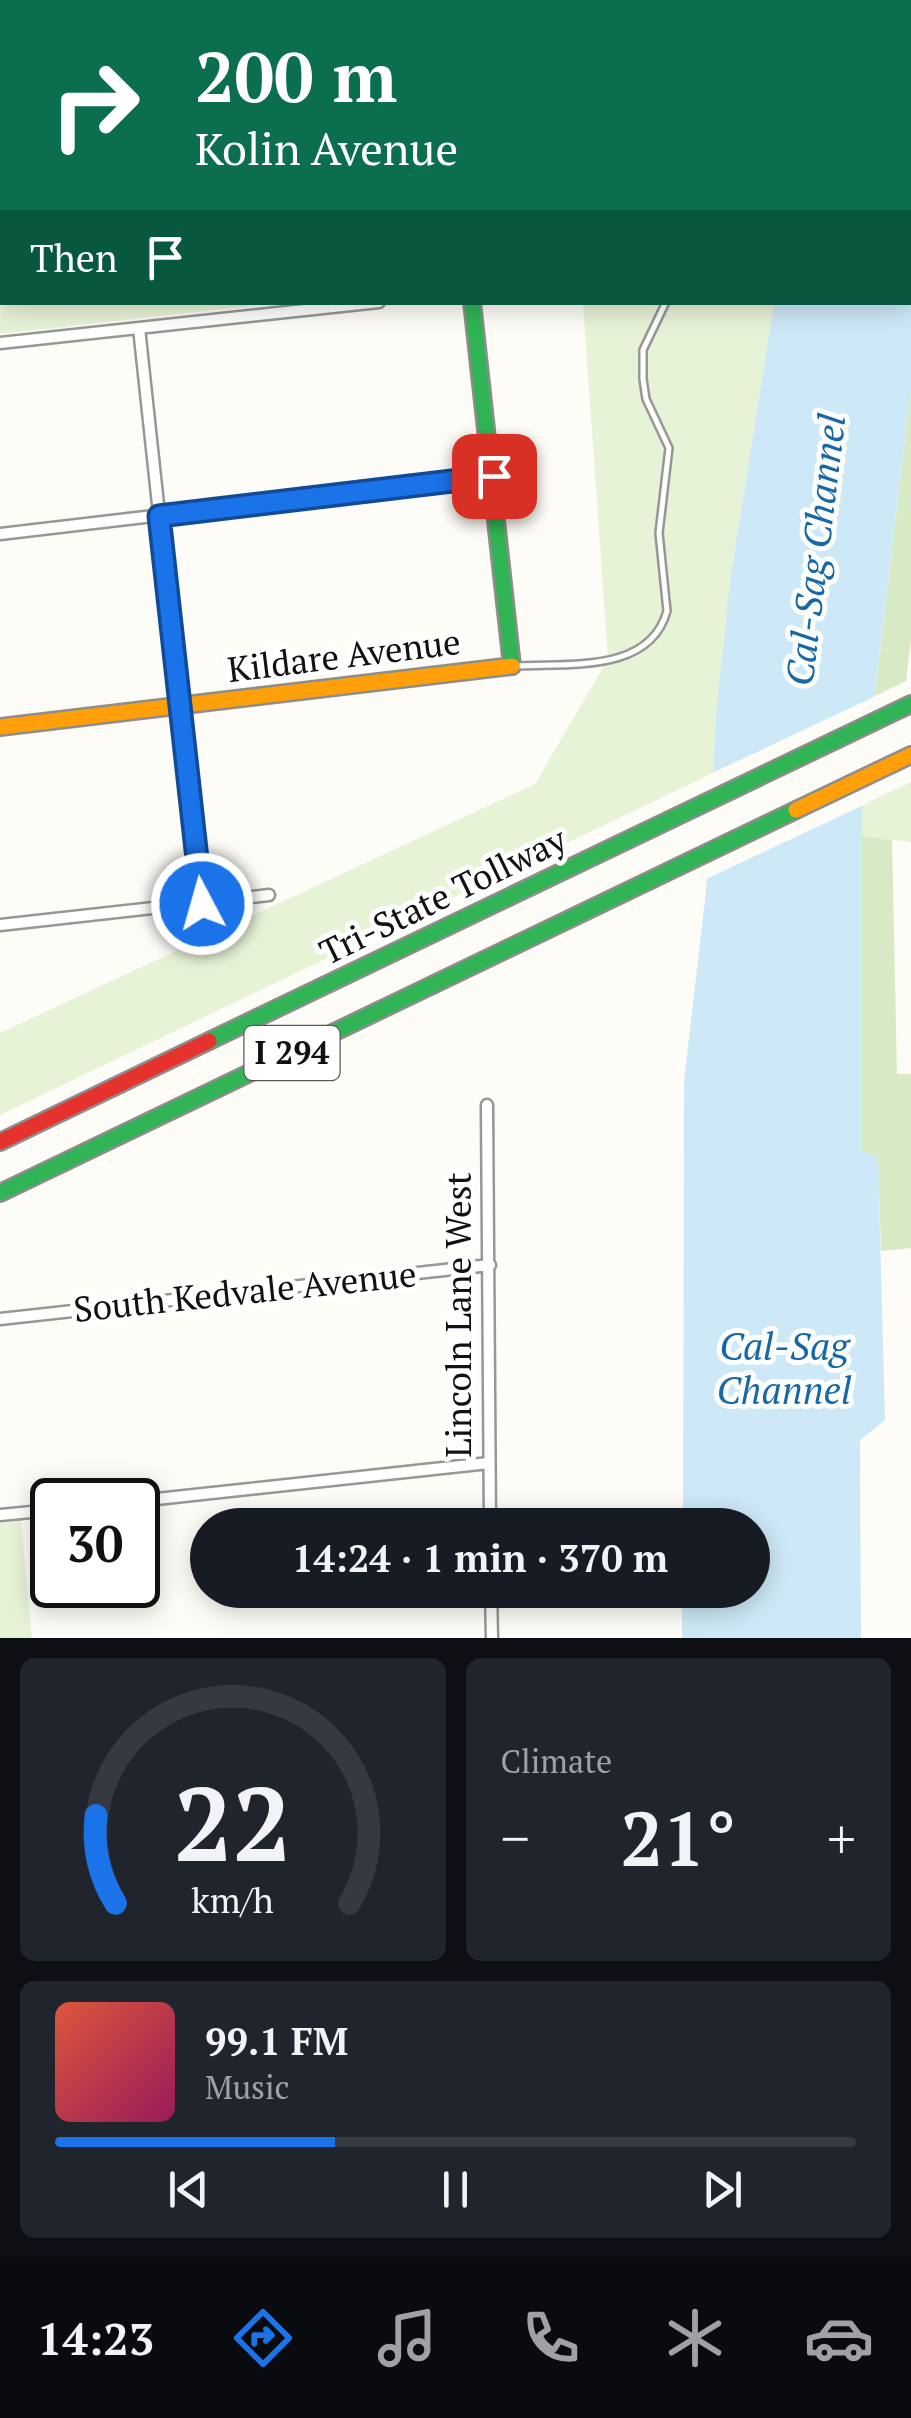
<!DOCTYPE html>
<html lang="en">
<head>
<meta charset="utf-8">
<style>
	body { margin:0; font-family:"PT Serif",serif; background:#20242c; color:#f1f3f6; height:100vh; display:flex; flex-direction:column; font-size:38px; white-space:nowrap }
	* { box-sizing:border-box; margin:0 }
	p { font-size:32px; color:#9ea1a6 }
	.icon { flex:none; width:55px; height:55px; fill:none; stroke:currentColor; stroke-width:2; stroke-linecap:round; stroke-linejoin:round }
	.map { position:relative; height:1638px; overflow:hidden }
	.side { display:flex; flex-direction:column; gap:20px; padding:20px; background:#0d0f14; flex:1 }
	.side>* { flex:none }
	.banner { position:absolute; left:0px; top:0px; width:912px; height:305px; box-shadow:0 5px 25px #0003; background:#0b6e4f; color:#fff; overflow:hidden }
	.speed { position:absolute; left:30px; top:1478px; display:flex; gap:20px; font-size:50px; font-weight:700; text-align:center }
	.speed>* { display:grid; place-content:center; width:130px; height:130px; border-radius:50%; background:#171b24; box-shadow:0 5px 25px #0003; line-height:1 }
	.speed .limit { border:5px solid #111; border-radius:15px; background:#fff; color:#111 }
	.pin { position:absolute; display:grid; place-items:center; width:85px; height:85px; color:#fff; margin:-42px; border-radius:20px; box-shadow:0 5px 15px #0006 }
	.me { position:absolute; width:110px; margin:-55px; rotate:354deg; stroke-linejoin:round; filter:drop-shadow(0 0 8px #0008) }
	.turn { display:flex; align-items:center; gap:35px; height:210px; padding:0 30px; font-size:45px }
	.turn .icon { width:130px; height:130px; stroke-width:2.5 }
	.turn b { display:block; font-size:70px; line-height:85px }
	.then { display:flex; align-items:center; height:95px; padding:0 30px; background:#0003; gap:20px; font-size:38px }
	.big { font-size:75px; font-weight:700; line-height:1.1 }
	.side .card { flex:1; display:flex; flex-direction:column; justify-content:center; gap:15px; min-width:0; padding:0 35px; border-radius:15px; background:#20242c }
	.side .dial { align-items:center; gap:0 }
	.dial svg { height:260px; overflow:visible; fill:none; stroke:#363941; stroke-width:7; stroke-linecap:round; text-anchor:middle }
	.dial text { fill:#f1f3f6; stroke:none }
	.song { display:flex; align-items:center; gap:30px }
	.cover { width:120px; height:120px; border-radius:15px; background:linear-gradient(135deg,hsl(10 70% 55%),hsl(330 70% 35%)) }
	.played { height:10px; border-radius:5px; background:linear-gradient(90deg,#1a73e8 35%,#363941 35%) }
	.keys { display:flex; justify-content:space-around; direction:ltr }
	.heat { display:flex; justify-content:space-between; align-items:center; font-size:55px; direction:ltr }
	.side .tiles { flex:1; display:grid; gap:20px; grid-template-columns:1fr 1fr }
	.card:last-child { grid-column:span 2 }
	.trip { position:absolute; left:190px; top:1508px; width:580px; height:100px; border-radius:50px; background:#171b24; box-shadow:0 5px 25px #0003; font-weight:700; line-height:100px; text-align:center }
	.tab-bar { display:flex; height:160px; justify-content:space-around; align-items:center; background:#090b0e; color:#9ea1a6 }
	.tab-bar .icon { width:70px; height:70px }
	.tab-bar .on { color:#1a73e8 }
	.tab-bar b { font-size:45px; color:#f1f3f6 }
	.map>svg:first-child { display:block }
</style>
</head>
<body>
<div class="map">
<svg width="911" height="1638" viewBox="0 0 911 1638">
	<rect width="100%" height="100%" fill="#fdfcf7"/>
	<path fill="#e7f3d7" d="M2 110V302L277 303 0 334Z
		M583 303H774L731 574 713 773 0 1115V1033L535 784 608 659Z
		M911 782V842L862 836V805Z
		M21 1521 32 1638H0V1523Z"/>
	<path fill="#d8eac5" d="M911 386V640L906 681 875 696Z
		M862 836 892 840 897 1074H911V1248L881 1251 878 1158 862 1152Z"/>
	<path fill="#cde8f7" d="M829 0H911V386L862 805V1151L878 1157 885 1420 860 1440 861 1638H682V1590H752V1525H683L684 1081 706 891 717 703 731 574 774 303 910 302V2Z"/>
	<path fill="#fdfcf7" d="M880 694 868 803 702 881 708 775Z"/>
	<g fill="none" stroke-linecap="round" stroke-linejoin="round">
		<g stroke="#979795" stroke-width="10">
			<path id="lane" d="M694 0 697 2
				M615 2 618 0
				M518 666C570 663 650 673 667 611L659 533 669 448 646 399 643 379V350L666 302"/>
		</g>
		<g stroke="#979795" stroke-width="15">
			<path id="street" d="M0 22H2
				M139 328 201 904
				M0 343 379 302
				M0 534 494 476
				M0 925 269 895
				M487 1105 490 1525
				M0 1319 490 1265
				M138 1501 489 1463
				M0 1515 52 1510
				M491 1590 492 1638"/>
		</g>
		<g stroke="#8e8d8b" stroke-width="20">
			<path id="fast" d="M472 302 512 666
				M209 1041 911 704
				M0 1193 796 810"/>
		</g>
		<g stroke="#8e8d8b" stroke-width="20">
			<path id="slow" d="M47 2 49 0
				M0 80 2 76
				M0 727 512 666
				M796 810 911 755"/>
		</g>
		<g stroke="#8e8d8b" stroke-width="20">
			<path id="jam" d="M0 1142 209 1041"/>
		</g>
		<use href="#lane" stroke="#fffffe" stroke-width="5"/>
		<use href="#street" stroke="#fffffe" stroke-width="10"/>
		<use href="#fast" stroke="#30b455" stroke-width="15"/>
		<use href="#slow" stroke="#ff9f0a" stroke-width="15"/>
		<use href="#jam" stroke="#e5322d" stroke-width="15"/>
	</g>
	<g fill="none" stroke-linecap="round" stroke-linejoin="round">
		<g stroke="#114b97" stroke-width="25">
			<path id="route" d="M202 904 159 516 494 476"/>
		</g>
		<use href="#route" stroke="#1a73e8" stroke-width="18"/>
	</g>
	<g text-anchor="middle" stroke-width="10" stroke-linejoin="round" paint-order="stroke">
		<rect fill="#fff" stroke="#585858" stroke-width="2.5" x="244.5" y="1026" width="95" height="54" rx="8"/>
		<g font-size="32" font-weight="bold" fill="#111">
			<text x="292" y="1064">I 294</text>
		</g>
		<g font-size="35" fill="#111" stroke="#fff">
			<text transform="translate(344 656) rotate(-7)" y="12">Kildare Avenue</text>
			<text transform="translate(443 896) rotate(-26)" y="12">Tri-State Tollway</text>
			<text transform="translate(245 1292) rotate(-6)" y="12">South Kedvale Avenue</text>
			<text transform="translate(459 1315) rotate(-90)" y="12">Lincoln Lane West</text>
		</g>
		<g font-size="38" font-style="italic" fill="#1768a6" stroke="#fff">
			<text transform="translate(816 550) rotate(-83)" y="13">Cal-Sag Channel</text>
			<text x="784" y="1360">Cal-Sag<tspan x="784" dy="44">Channel</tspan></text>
		</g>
	</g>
</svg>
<div class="speed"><div class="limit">30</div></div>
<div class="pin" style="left:494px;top:476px;background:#d93025"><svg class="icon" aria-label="arrive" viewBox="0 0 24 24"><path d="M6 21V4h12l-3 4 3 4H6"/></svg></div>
<svg class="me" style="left:202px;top:904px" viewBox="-20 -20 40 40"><circle r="17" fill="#1a73e8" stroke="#fff" stroke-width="3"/><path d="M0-11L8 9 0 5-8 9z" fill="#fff"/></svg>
<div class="trip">14:24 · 1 min · 370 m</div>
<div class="banner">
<div class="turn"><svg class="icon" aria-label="right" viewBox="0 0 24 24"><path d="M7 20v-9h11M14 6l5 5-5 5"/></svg><div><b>200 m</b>Kolin Avenue</div></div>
<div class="then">Then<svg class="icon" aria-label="arrive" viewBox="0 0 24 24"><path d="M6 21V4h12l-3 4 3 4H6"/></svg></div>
</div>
</div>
<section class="side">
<div class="tiles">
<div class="card dial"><svg viewBox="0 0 100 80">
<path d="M14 69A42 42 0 1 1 86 69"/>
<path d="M14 69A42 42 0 0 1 8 42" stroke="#1a73e8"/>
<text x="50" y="56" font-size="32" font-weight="700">22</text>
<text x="50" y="72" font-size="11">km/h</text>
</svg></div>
<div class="card"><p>Climate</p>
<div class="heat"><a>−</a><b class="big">21°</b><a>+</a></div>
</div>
<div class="card">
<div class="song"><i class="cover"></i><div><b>99.1 FM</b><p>Music</p></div></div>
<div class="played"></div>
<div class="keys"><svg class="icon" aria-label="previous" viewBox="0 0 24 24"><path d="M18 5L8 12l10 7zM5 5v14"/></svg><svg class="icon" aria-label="pause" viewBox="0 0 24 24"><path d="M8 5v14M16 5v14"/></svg><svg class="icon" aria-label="next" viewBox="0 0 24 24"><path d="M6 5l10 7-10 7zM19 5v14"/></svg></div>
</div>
</div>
</section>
<nav class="tab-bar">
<b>14:23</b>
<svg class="icon on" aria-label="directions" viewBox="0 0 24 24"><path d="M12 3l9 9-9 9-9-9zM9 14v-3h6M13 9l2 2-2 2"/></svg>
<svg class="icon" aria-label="music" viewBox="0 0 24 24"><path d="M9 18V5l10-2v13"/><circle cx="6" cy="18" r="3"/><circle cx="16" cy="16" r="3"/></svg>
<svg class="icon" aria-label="phone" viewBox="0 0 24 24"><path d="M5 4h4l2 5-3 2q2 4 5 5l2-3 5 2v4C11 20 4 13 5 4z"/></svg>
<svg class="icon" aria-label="climate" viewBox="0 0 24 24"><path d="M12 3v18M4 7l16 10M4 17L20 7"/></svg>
<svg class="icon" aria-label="car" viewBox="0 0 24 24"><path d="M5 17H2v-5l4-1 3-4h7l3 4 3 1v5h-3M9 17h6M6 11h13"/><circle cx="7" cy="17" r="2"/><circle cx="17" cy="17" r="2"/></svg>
</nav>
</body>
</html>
